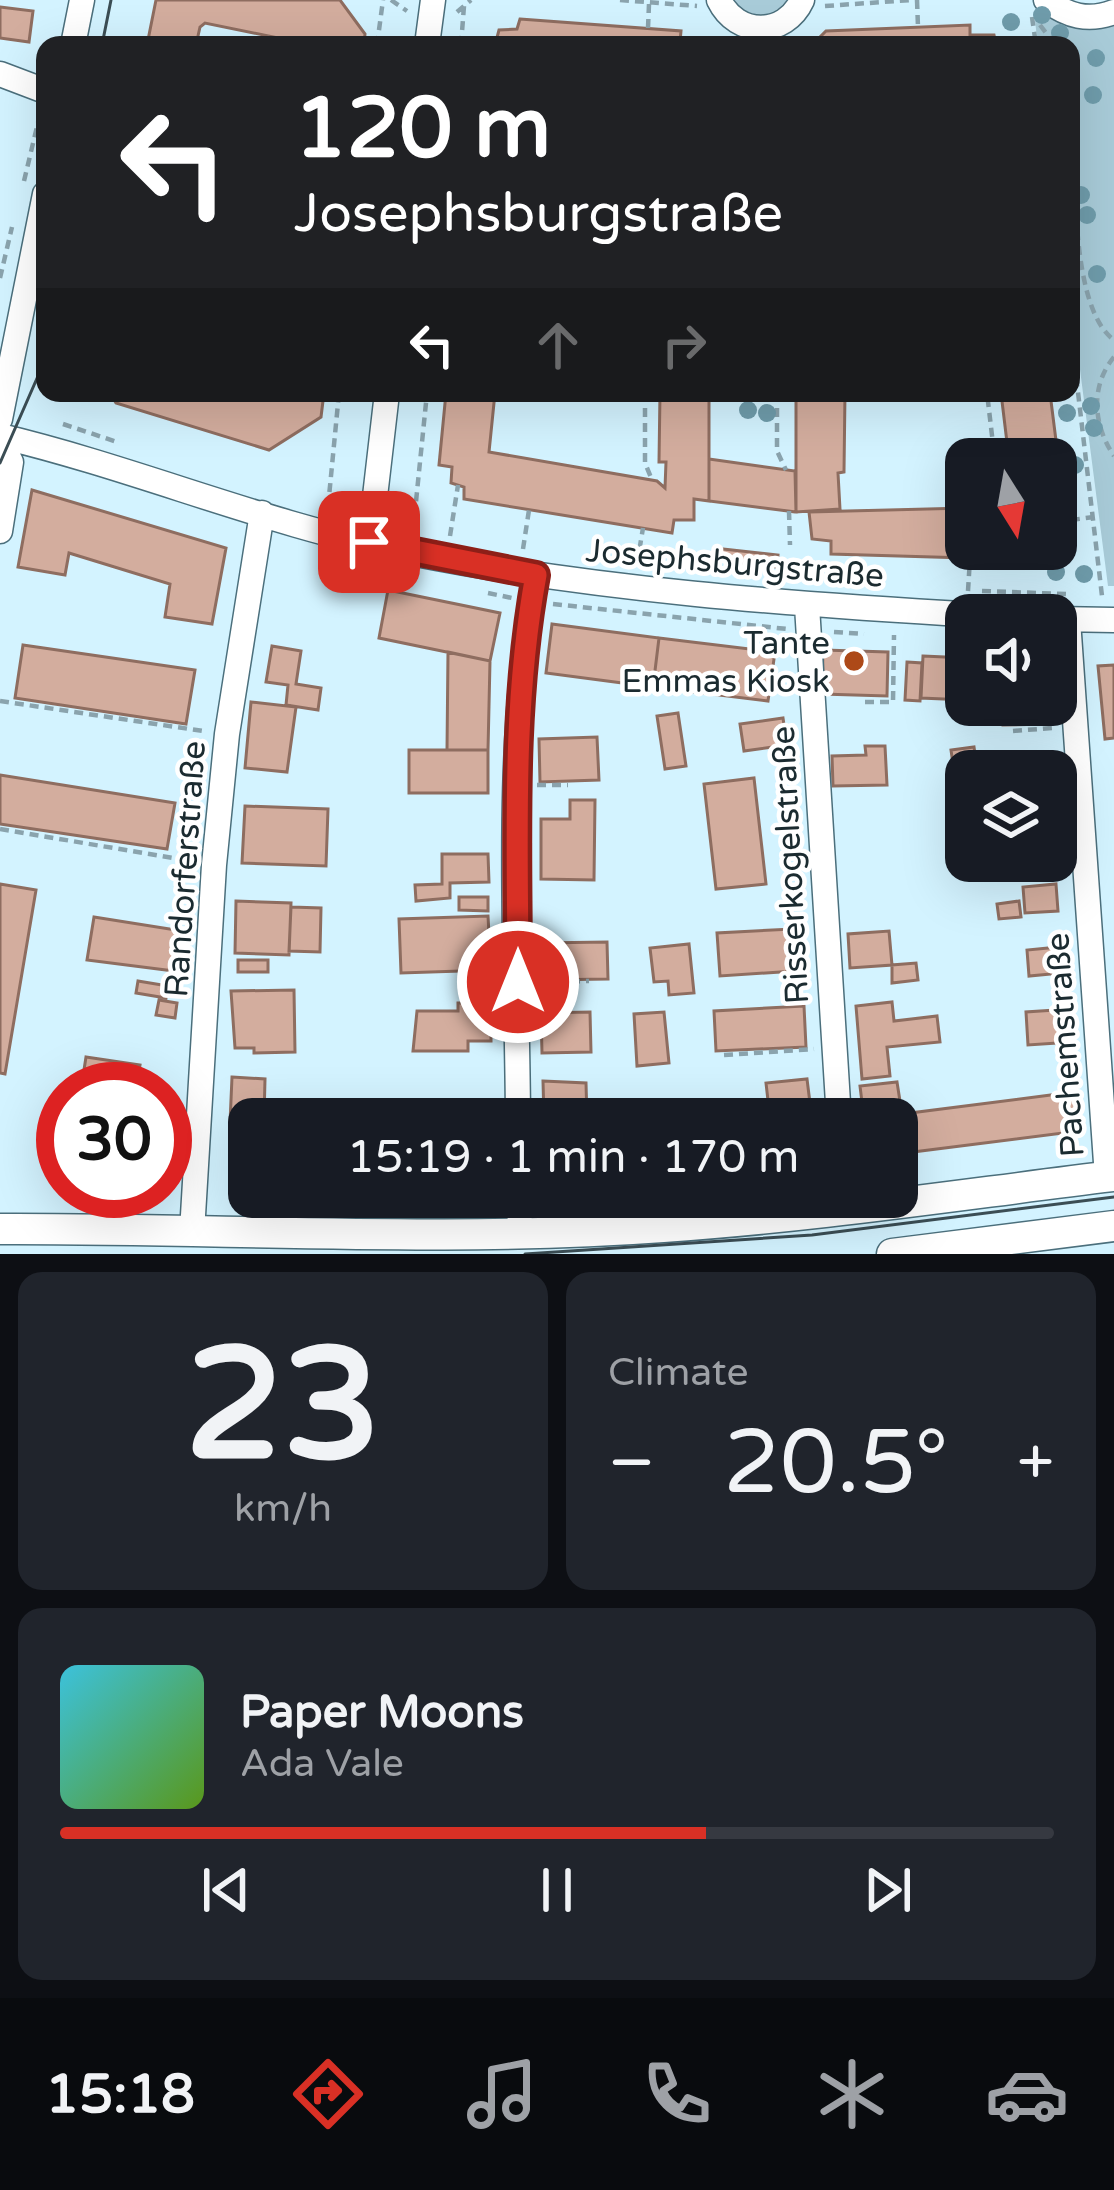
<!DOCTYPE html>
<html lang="en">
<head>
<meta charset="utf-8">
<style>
	body { margin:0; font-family:"Varela Round",sans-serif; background:#20242c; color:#f1f3f6; height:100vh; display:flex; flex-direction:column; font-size:45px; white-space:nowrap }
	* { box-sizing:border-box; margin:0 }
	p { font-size:39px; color:#9ea1a6 }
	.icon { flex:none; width:66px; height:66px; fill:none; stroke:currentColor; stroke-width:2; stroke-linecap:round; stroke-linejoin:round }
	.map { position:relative; height:1254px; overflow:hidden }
	.drawer { display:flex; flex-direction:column; gap:18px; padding:18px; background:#0d0f14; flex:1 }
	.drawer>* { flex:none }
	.banner { position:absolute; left:36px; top:36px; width:1044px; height:366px; border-radius:24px; box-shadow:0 12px 48px #0002; background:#202124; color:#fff; overflow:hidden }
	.needle { width:78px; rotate:169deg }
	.controls { position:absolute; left:945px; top:438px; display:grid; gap:24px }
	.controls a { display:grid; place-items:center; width:132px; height:132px; border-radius:24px; background:#171b24; box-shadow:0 12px 48px #0002; font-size:60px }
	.speed { position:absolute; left:36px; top:1062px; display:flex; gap:24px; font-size:60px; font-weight:700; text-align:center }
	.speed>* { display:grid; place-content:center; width:156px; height:156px; border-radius:50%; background:#171b24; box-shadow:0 12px 48px #0002; line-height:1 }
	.speed .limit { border:18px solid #d22; background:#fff; color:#111 }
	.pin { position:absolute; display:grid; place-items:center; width:102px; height:102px; color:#fff; margin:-51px; border-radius:24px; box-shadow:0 6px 18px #0006 }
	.me { position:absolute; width:132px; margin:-66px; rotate:0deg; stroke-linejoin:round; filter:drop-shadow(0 0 9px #0008) }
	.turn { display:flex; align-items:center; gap:42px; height:252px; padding:0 60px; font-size:54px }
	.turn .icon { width:156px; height:156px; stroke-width:2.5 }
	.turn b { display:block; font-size:84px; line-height:102px }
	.lanes { display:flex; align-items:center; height:114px; padding:0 60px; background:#0003; justify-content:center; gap:60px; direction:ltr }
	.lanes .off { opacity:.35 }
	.big { font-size:90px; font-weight:600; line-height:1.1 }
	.drawer .card { flex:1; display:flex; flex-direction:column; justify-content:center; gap:18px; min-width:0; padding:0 42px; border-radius:24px; background:#20242c }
	.drawer .dial { align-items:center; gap:0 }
	.dial b { font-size:156px; line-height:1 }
	.song { display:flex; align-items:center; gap:36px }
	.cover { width:144px; height:144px; border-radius:18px; background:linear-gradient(135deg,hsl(190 70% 55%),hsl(90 70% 35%)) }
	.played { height:12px; border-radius:6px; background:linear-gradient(90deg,#d93025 65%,#363941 65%) }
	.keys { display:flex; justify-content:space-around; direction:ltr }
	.heat { display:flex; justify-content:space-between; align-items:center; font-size:66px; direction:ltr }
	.drawer .tiles { flex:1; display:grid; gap:18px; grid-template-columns:1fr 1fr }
	.card:last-child { grid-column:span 2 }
	.trip { position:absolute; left:228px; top:1098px; width:690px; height:120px; border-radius:24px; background:#171b24; box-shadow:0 12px 48px #0002; font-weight:600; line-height:120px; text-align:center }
	.tab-bar { display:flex; height:192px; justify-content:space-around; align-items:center; background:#090b0e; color:#9ea1a6 }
	.tab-bar .icon { width:84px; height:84px }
	.tab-bar .current { color:#d93025 }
	.tab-bar b { font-size:54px; color:#f1f3f6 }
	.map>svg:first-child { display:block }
</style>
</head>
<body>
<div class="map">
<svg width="1114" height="1254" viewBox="0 0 1114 1254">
	<rect width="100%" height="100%" fill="#d3f3ff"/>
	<path fill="#a8cbd8" d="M731 0H787C770 21 749 18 731 0Z
		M1042 8C1066 28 1084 34 1114 24V586H1108L1071 300V45H1038L1034 13Z"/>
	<path fill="#d3ad9e" stroke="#8e6d60" stroke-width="3" d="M156 0H340L365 34 364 45H312L205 23 200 27 196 45H147Z
		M0 7 33 11 29 42 0 38Z
		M520 19 681 31 680 42 693 45H495L499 30 517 29Z
		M970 25V35H994L996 45H812L826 31Z
		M110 393H250L261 396 266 393H324L321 417 269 450 116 403Z
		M446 393H495L489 452 657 481 665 488 666 462H659L660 393H709V501L694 499V520H674L672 533 464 499V487L451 483 452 467 439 465Z
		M796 393H845L844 472 838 473 840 509 796 512Z
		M1001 393H1050L1065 512 1056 513V459H1009Z
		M709 459 795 471 796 512 709 501Z
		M32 490 226 548 212 624 165 617 170 584 69 553 65 575 18 567Z
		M966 508V549H1035L1034 560 831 554V541L812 539 809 512Z
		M714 548 778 555 777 567 712 560Z
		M388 590 500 613 490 661 379 638Z
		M552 624 659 638 653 687 546 673Z
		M659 638 775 652 768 701 653 687Z
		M23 645 195 670 186 724 15 698Z
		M272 646 301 651 296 684 321 688 318 710 286 705 288 685 266 682Z
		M823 650 888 652 887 696 822 694Z
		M448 652 490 661 488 750H447Z
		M923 656 966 658V700L921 698Z
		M907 662 922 663 920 701 905 700Z
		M1114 665V738L1105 739 1098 666Z
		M251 702 296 707 287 772 245 768Z
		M997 705H1045L1047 724 1003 725V710Z
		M678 713 686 766 665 769 657 716Z
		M783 718 787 745 744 751 740 724Z
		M597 737 599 780 540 782 539 739Z
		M865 746H885L887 785 833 786 832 756 866 755Z
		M974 747 976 761 953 764 951 750Z
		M409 750H488V793H409Z
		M1048 758 1049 771H1012L1011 761Z
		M0 775 175 803 167 849 0 824Z
		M754 778 766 884 716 889 704 784Z
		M570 800H595L594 880 541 879V819H570Z
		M245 806 328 809 326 866 242 863Z
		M442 854H488L489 882 450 883V898L416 901 415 885 442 884Z
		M0 884 36 890 5 1074 0 1073Z
		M1056 884 1058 911 1025 913 1023 887Z
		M459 897H488V911L459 910Z
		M236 901 291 903 289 955 235 953Z
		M1019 901 1021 917 999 919 997 904Z
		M291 907 321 908 320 952 289 951Z
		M488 916 491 970 401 973 399 919Z
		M94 917 176 930 174 971 87 960Z
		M792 929 795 971 720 976 717 933Z
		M889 931 892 965 850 968 848 934Z
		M607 942 608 979 540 980V943Z
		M689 944 694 993 669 995 668 981 654 982 650 948Z
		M1059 947 1062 973 1029 976 1027 950Z
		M238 960H268V972H238Z
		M916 963 918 980 892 983V965Z
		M138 981 168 986 166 998 136 993Z
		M294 990 295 1052 254 1053V1048H235L231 991Z
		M159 1000 177 1003 175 1018 156 1015Z
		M892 1002 894 1021 937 1016 940 1042 887 1047 890 1076 862 1079 856 1006Z
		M458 1003H491V1041H468V1051H413L417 1011H458Z
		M804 1006 806 1047 716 1051 714 1011Z
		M1070 1009 1072 1042 1028 1045 1026 1012Z
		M590 1012 591 1052 542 1053 541 1013Z
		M664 1012 669 1063 637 1066 634 1014Z
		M86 1057 140 1065 136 1089H81Z
		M232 1077 265 1079 264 1119H249V1124L230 1123Z
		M807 1079 812 1119H763L770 1118 766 1083Z
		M543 1081 586 1083 587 1119H544Z
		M897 1082 902 1114 1074 1092 1079 1131 897 1154V1119H864L860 1086Z"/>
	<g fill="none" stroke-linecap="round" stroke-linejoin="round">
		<g stroke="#4b6f7c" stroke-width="27">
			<path id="minor" d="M719 0C737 37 785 37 802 0
				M1046 0C1068 16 1088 22 1114 12
				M73 45 82 0
				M427 45 433 0
				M0 74 45 91
				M0 419 45 194
				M0 436C138 469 271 526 411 553 598 590 789 604 979 615
				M0 441 11 462 0 531
				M374 505 387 393
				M807 606 839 1119
				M1056 619 1114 620
				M1068 620 1107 1177
				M518 1119C517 939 503 753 536 575
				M519 1197 520 1232
				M192 1232 214 865 227 734 262 513"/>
		</g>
		<g stroke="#4b6f7c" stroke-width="33">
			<path id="major" d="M0 1229C221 1228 442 1243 663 1227 814 1217 964 1194 1114 1176
				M892 1254 1114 1226"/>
		</g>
		<path stroke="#8aa3ad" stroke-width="4.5" stroke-dasharray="9 6" stroke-linecap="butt" d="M391 0 407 11
			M620 0 697 6
			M917 0 918 27
			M825 6 912 0
			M457 12 471 0
			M1032 17 1036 45
			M1040 25 1055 45
			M648 28 649 4
			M269 45 270 35
			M377 45 383 0
			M461 45 464 6
			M1071 68 1076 74C1076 133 1064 304 1114 340
			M24 181 41 110
			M1071 269H1083
			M0 278 12 227
			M1071 333 1102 596
			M1114 357C1090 386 1093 425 1114 456
			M645 393V463L652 480
			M777 393V451L786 470
			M63 424 117 442
			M976 459 993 444 987 393
			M328 507 339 393
			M789 511 790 545
			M1056 522 1094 517
			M413 531 427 393
			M450 536 458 485
			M523 549 529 510
			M637 564 643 528
			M968 591 970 558
			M982 591 1066 594
			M488 593 512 598
			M553 604 787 629
			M834 632 864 634
			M0 701 203 731
			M865 702H893L894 635
			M1013 731 1052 728
			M537 785H568
			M0 829 191 861
			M541 982 589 981
			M724 1055 814 1049"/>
		<use href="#minor" stroke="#fff" stroke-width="24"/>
		<use href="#major" stroke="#fff" stroke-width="30"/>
		<path stroke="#3b4d54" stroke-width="3" d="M102 45 111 0
			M0 463 45 360
			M525 1254 812 1235 1114 1197"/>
	</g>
	<g fill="#6f9cab">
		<circle cx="1042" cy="15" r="9"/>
		<circle cx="1011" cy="22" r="9"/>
		<circle cx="1060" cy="33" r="9"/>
		<circle cx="1096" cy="58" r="9"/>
		<circle cx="1093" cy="95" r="9"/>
		<circle cx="1081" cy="195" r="9"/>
		<circle cx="1087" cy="215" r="9"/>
		<circle cx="1097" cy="274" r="9"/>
		<circle cx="1091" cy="406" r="9"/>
		<circle cx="748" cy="410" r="9"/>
		<circle cx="767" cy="413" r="9"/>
		<circle cx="1067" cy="413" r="9"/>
		<circle cx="1094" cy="428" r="9"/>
		<circle cx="1075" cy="465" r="9"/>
		<circle cx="1056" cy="572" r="9"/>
		<circle cx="1084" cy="574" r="9"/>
	</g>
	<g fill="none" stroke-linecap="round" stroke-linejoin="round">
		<g stroke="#8d1f18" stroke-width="30">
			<path id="route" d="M369 542 536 575C511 710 518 846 518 982"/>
		</g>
		<use href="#route" stroke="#d93025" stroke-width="21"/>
	</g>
	<circle fill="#ad4918" stroke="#fff" stroke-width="4.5" cx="854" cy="661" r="12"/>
	<g text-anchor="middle" stroke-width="9" stroke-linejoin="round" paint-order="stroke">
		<g font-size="33" fill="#1b2b30" stroke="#fff">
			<text transform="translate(735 562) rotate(5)" y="12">Josephsburgstraße</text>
			<text transform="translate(789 865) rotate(-93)" y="12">Risserkogelstraße</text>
			<text transform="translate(184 869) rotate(-86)" y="12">Randorferstraße</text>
			<text transform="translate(1064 1045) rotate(-94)" y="12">Pachemstraße</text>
		</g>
		<g font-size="33" fill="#1b2b30" stroke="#fff" text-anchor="end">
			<text x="830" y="654">Tante<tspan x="830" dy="38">Emmas Kiosk</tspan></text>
		</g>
	</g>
</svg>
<div class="controls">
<a><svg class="needle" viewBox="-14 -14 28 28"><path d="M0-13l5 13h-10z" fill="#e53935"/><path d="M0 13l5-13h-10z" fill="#9ea1a6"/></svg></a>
<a><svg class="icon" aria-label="sound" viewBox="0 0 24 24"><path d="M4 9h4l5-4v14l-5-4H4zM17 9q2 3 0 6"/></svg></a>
<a><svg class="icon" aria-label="layers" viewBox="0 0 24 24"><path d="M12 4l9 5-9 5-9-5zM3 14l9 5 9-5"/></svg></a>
</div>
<div class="speed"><div class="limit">30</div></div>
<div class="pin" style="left:369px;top:542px;background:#d93025"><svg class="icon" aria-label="arrive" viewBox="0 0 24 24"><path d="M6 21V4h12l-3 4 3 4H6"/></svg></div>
<svg class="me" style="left:518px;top:982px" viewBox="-20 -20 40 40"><circle r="17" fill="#d93025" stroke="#fff" stroke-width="3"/><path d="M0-11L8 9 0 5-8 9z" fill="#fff"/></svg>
<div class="trip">15:19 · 1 min · 170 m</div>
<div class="banner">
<div class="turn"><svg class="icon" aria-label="left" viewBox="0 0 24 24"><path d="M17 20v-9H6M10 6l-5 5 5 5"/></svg><div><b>120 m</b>Josephsburgstraße</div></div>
<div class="lanes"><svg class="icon" aria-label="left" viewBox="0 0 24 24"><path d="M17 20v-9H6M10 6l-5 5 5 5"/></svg><svg class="icon off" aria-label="ahead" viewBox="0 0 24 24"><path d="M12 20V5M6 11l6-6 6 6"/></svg><svg class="icon off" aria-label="right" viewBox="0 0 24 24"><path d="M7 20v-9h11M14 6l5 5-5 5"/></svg></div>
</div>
</div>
<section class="drawer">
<div class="tiles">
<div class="card dial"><b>23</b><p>km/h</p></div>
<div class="card"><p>Climate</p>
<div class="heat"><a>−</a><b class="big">20.5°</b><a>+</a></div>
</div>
<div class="card">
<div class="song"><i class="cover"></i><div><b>Paper Moons</b><p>Ada Vale</p></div></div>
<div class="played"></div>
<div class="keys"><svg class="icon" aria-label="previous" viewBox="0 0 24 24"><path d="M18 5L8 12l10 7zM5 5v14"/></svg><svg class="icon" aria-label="pause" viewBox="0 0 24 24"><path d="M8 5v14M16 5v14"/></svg><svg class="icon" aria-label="next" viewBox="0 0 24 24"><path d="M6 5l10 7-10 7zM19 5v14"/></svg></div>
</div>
</div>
</section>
<nav class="tab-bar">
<b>15:18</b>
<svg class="icon current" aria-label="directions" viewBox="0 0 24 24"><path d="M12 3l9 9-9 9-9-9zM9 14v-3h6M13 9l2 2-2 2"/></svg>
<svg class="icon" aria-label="music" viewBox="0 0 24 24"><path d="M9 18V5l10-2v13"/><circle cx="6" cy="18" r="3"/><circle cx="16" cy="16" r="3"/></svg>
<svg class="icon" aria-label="phone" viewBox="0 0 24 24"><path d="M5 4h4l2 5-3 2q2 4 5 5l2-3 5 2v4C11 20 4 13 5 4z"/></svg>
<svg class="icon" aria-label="climate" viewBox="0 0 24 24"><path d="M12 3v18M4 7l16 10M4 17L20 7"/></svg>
<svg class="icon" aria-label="car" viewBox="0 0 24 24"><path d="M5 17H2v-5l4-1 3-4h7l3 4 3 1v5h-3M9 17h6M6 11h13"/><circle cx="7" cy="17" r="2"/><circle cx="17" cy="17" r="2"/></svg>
</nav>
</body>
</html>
